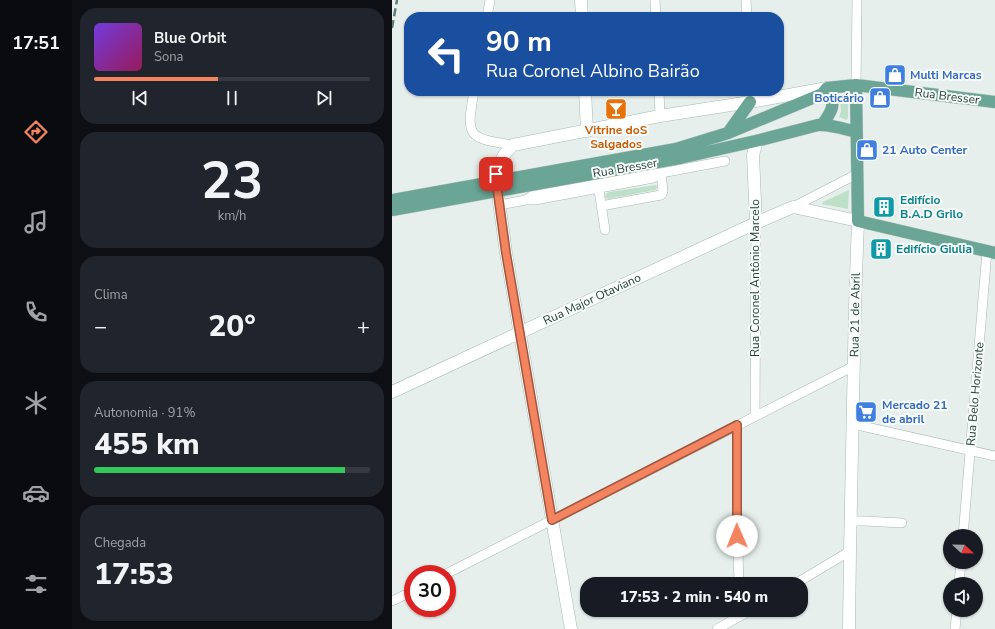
<!DOCTYPE html>
<html lang="pt">
<head>
<meta charset="utf-8">
<style>
	body { margin:0; font-family:"Nunito Sans",sans-serif; background:#20242c; color:#f1f3f6; height:100vh; display:flex; flex-direction:column; font-size:15px; white-space:nowrap }
	* { box-sizing:border-box; margin:0 }
	p { font-size:13px; color:#9ea1a6 }
	.icon { flex:none; width:22px; height:22px; fill:none; stroke:currentColor; stroke-width:2; stroke-linecap:round; stroke-linejoin:round }
	.map { position:relative; flex:1; overflow:hidden }
	.drawer { display:flex; flex-direction:column; gap:8px; padding:8px; background:#0d0f14; width:320px }
	.drawer>* { flex:none }
	.top-card { position:absolute; left:12px; top:12px; width:380px; height:84px; border-radius:16px; box-shadow:0 1px 3px #0004; background:#1a4fa0; color:#fff; overflow:hidden }
	.needle { width:26px; rotate:112deg }
	.tools { position:absolute; left:551px; top:529px; display:grid; gap:8px }
	.tools a { display:grid; place-items:center; width:40px; height:40px; border-radius:50%; background:#171b24; box-shadow:0 1px 3px #0004; font-size:20px }
	.speed { position:absolute; left:12px; top:565px; display:flex; gap:8px; font-size:20px; font-weight:700; text-align:center }
	.speed>* { display:grid; place-content:center; width:52px; height:52px; border-radius:50%; background:#171b24; box-shadow:0 1px 3px #0004; line-height:1 }
	.speed .limit { border:6px solid #d22; background:#fff; color:#111 }
	.pin { position:absolute; display:grid; place-items:center; width:34px; height:34px; color:#fff; margin:-17px; border-radius:8px; box-shadow:0 2px 6px #0006 }
	.me { position:absolute; width:44px; margin:-22px; rotate:359deg; stroke-linejoin:round; filter:drop-shadow(0 0 3px #0008) }
	.turn { display:flex; align-items:center; gap:14px; height:84px; padding:0 16px; font-size:18px }
	.turn .icon { width:52px; height:52px; stroke-width:2.5 }
	.turn b { display:block; font-size:28px; line-height:34px }
	.big { font-size:30px; font-weight:800; line-height:1.1 }
	.drawer .widget { flex:1; display:flex; flex-direction:column; justify-content:center; gap:6px; min-width:0; padding:0 14px; border-radius:16px; background:#20242c }
	.drawer .dial { align-items:center; gap:0 }
	.dial b { font-size:52px; line-height:1 }
	.song { display:flex; align-items:center; gap:12px }
	.cover { width:48px; height:48px; border-radius:6px; background:linear-gradient(135deg,hsl(260 70% 55%),hsl(330 70% 35%)) }
	.played { height:4px; border-radius:2px; background:linear-gradient(90deg,#f4845f 45%,#363941 45%) }
	.keys { display:flex; justify-content:space-around; direction:ltr }
	.heat { display:flex; justify-content:space-between; align-items:center; font-size:22px; direction:ltr }
	.charge { height:6px; border-radius:3px; background:linear-gradient(90deg,#34c759 91%,#363941 0) }
	.trip { position:absolute; left:188px; top:577px; width:228px; height:40px; border-radius:16px; background:#171b24; box-shadow:0 1px 3px #0004; font-weight:800; line-height:40px; text-align:center }
	main { display:flex; flex:1; min-height:0 }
	.tabs { display:flex; flex-direction:column; width:72px; justify-content:space-around; align-items:center; background:#090b0e; color:#9ea1a6 }
	.tabs .icon { width:28px; height:28px }
	.tabs .on { color:#f4845f }
	.tabs b { font-size:18px; color:#f1f3f6 }
	.map>svg:first-child { display:block }
</style>
</head>
<body>
<main>
<nav class="tabs">
<b>17:51</b>
<svg class="icon on" aria-label="directions" viewBox="0 0 24 24"><path d="M12 3l9 9-9 9-9-9zM9 14v-3h6M13 9l2 2-2 2"/></svg>
<svg class="icon" aria-label="music" viewBox="0 0 24 24"><path d="M9 18V5l10-2v13"/><circle cx="6" cy="18" r="3"/><circle cx="16" cy="16" r="3"/></svg>
<svg class="icon" aria-label="phone" viewBox="0 0 24 24"><path d="M5 4h4l2 5-3 2q2 4 5 5l2-3 5 2v4C11 20 4 13 5 4z"/></svg>
<svg class="icon" aria-label="climate" viewBox="0 0 24 24"><path d="M12 3v18M4 7l16 10M4 17L20 7"/></svg>
<svg class="icon" aria-label="car" viewBox="0 0 24 24"><path d="M5 17H2v-5l4-1 3-4h7l3 4 3 1v5h-3M9 17h6M6 11h13"/><circle cx="7" cy="17" r="2"/><circle cx="17" cy="17" r="2"/></svg>
<svg class="icon" aria-label="filters" viewBox="0 0 24 24"><path d="M4 7h16M4 17h16"/><circle cx="9" cy="7" r="2"/><circle cx="15" cy="17" r="2"/></svg>
</nav>
<section class="drawer">
<div class="widget">
<div class="song"><i class="cover"></i><div><b>Blue Orbit</b><p>Sona</p></div></div>
<div class="played"></div>
<div class="keys"><svg class="icon" aria-label="previous" viewBox="0 0 24 24"><path d="M18 5L8 12l10 7zM5 5v14"/></svg><svg class="icon" aria-label="pause" viewBox="0 0 24 24"><path d="M8 5v14M16 5v14"/></svg><svg class="icon" aria-label="next" viewBox="0 0 24 24"><path d="M6 5l10 7-10 7zM19 5v14"/></svg></div>
</div>
<div class="widget dial"><b>23</b><p>km/h</p></div>
<div class="widget"><p>Clima</p>
<div class="heat"><a>−</a><b class="big">20°</b><a>+</a></div>
</div>
<div class="widget"><p>Autonomia · 91%</p><b class="big">455 km</b><div class="charge"></div></div>
<div class="widget"><p>Chegada</p><b class="big">17:53</b></div>
</section>
<div class="map">
<svg width="603" height="629" viewBox="0 0 603 629">
	<rect width="100%" height="100%" fill="#e6efeb"/>
	<path fill="#bfe0c8" d="M448 99H453L456 103V117L455 120 447 117 449 111Z
		M264 185 265 187 263 190 216 199 213 197 214 194 217 192Z
		M457 190 456 209 430 204 431 202Z"/>
	<g fill="none" stroke-linecap="round" stroke-linejoin="round">
		<g stroke="#a8b8b2" stroke-width="10">
			<path id="street" d="M263 0 264 17
				M354 0 355 17
				M95 17 98 0
				M464 85 465 0
				M82 91C74 137 75 138 121 145
				M267 91 268 116
				M358 91V102
				M206 184 213 230
				M134 200 142 194 260 172 269 173
				M107 205 134 200H143L261 178 269 173 333 161
				M209 206 269 195 270 194 271 191 269 173
				M401 207 465 174
				M363 416 364 223
				M461 424 603 456
				M345 425V520L347 584
				M458 521H472L510 523
				M571 536 595 251
				M54 574 462 366
				M403 584 458 551
				M567 584 569 562
				M0 601 21 591
				M325 629 359 610
				M563 629 565 610"/>
		</g>
		<g stroke="#a4bbb3" stroke-width="13">
			<path id="secondary" d="M189 0 190 17
				M193 91 195 131
				M364 223 361 155 365 141
				M0 392 364 223 401 207 466 221 463 306 458 551 457 629
				M179 629 114 253 105 187 104 174 105 168 112 155 121 145 268 116 358 102 435 88"/>
		</g>
		<g stroke="#c2cac8" stroke-width="13">
			<path id="primary" d="M464 85 466 221 603 253
				M430 125C441 110 444 105 435 88
				M336 133 358 102
				M284 149 336 133 430 94 435 88 464 85 603 102
				M288 158 368 140 426 125C439 124 452 129 464 132"/>
		</g>
		<use href="#street" stroke="#fff" stroke-width="9"/>
		<use href="#secondary" stroke="#fff" stroke-width="12"/>
		<use href="#primary" stroke="#6aa596" stroke-width="12"/>
		<path stroke="#5f7d75" stroke-width="2.5" stroke-dasharray="8 4" stroke-linecap="butt" d="M0 28 5 0"/>
		<g stroke="#c2cac8" stroke-width="13" stroke-linecap="butt">
			<path id="primary-bridge" d="M0 200 284 149
				M0 210 288 158"/>
		</g>
		<use href="#primary-bridge" stroke="#6aa596" stroke-width="12"/>
	</g>
	<g fill="none" stroke-linecap="round" stroke-linejoin="round">
		<g stroke="#9f563e" stroke-width="10">
			<path id="route" d="M104 174 105 187 114 253 160 520 345 425V536"/>
		</g>
		<use href="#route" stroke="#f4845f" stroke-width="7"/>
	</g>
	<defs>
		<g id="shop-square" transform="scale(1.15)"><rect x="-9" y="-9" width="18" height="18" rx="4" fill="#3f7fe0" stroke="#f7fbf9"/><path d="M-5-2.5h2.3a2.7 3.5 0 0 1 5.4 0H5L5.5 6h-11ZM-1.5-2.5h3a1.5 2.3 0 0 0-3 0Z" fill="#fff"/></g>
		<g id="bar-square" transform="scale(1.15)"><rect x="-9" y="-9" width="18" height="18" rx="4" fill="#e8710a" stroke="#f7fbf9"/><path d="M-6-5H6L.8 .8V4.5H3.5V6h-7V4.5H-.8V.8Z" fill="#fff"/></g>
		<g id="building-square" transform="scale(1.15)"><rect x="-9" y="-9" width="18" height="18" rx="4" fill="#0f9aa8" stroke="#f7fbf9"/><path d="M-4-6H4V6H1V3H-1V6H-4ZM-2.5-4.3h1.7v1.8h-1.7ZM.8-4.3h1.7v1.8H.8ZM-2.5-1h1.7V.8h-1.7ZM.8-1h1.7V.8H.8Z" fill="#fff"/></g>
		<g id="supermarket-square" transform="scale(1.15)"><rect x="-9" y="-9" width="18" height="18" rx="4" fill="#3f7fe0" stroke="#f7fbf9"/><path d="M-6-5.5h2.5l.6 2H6L4.5 2H-2.5L-4.4-4H-6ZM-1.5 3.2a1.3 1.3 0 1 0 .1 0ZM3 3.2a1.3 1.3 0 1 0 .1 0Z" fill="#fff"/></g>
	</defs>
	<g fill-rule="evenodd">
		<use href="#shop-square" x="503" y="75"/>
		<use href="#shop-square" x="488" y="98"/>
		<use href="#bar-square" x="224" y="109"/>
		<use href="#shop-square" x="475" y="150"/>
		<use href="#building-square" x="492" y="207"/>
		<use href="#building-square" x="489" y="249"/>
		<use href="#supermarket-square" x="474" y="412"/>
	</g>
	<g text-anchor="middle" stroke-width="4" stroke-linejoin="round" paint-order="stroke">
		<g font-size="12" font-weight="bold" fill="#366cbe" stroke="#f7fbf9" text-anchor="start">
			<text x="518" y="79">Multi Marcas</text>
			<text x="472" y="102" text-anchor="end">Boticário</text>
			<text x="490" y="154">21 Auto Center</text>
			<text x="490" y="409">Mercado 21<tspan x="490" dy="14">de abril</tspan></text>
		</g>
		<g font-size="12" fill="#24423a" stroke="#f7fbf9">
			<text transform="translate(555 96) rotate(7)" y="4">Rua Bresser</text>
			<text transform="translate(233 168) rotate(-10)" y="4">Rua Bresser</text>
			<text transform="translate(363 278) rotate(-90)" y="4">Rua Coronel Antônio Marcelo</text>
			<text transform="translate(200 299) rotate(-25)" y="4">Rua Major Otaviano</text>
			<text transform="translate(463 315) rotate(-89)" y="4">Rua 21 de Abril</text>
			<text transform="translate(583 394) rotate(-85)" y="4">Rua Belo Horizonte</text>
		</g>
		<g font-size="12" font-weight="bold" fill="#c56008" stroke="#f7fbf9">
			<text x="224" y="134">Vitrine doS<tspan x="224" dy="14">Salgados</tspan></text>
		</g>
		<g font-size="12" font-weight="bold" fill="#0d838f" stroke="#f7fbf9" text-anchor="start">
			<text x="508" y="204">Edifício<tspan x="508" dy="14">B.A.D Grilo</tspan></text>
			<text x="504" y="253">Edifício Giulia</text>
		</g>
	</g>
</svg>
<div class="tools">
<a><svg class="needle" viewBox="-14 -14 28 28"><path d="M0-13l5 13h-10z" fill="#e53935"/><path d="M0 13l5-13h-10z" fill="#9ea1a6"/></svg></a>
<a><svg class="icon" aria-label="sound" viewBox="0 0 24 24"><path d="M4 9h4l5-4v14l-5-4H4zM17 9q2 3 0 6"/></svg></a>
</div>
<div class="speed"><div class="limit">30</div></div>
<div class="pin" style="left:104px;top:174px;background:#d93025"><svg class="icon" aria-label="arrive" viewBox="0 0 24 24"><path d="M6 21V4h12l-3 4 3 4H6"/></svg></div>
<svg class="me" style="left:345px;top:536px" viewBox="-20 -20 40 40"><circle r="19" fill="#fff"/><path d="M0-13L10 11 0 6-10 11z" fill="#f4845f"/></svg>
<div class="trip">17:53 · 2 min · 540 m</div>
<div class="top-card">
<div class="turn"><svg class="icon" aria-label="left" viewBox="0 0 24 24"><path d="M17 20v-9H6M10 6l-5 5 5 5"/></svg><div><b>90 m</b>Rua Coronel Albino Bairão</div></div>
</div>
</div>
</main>
</body>
</html>
